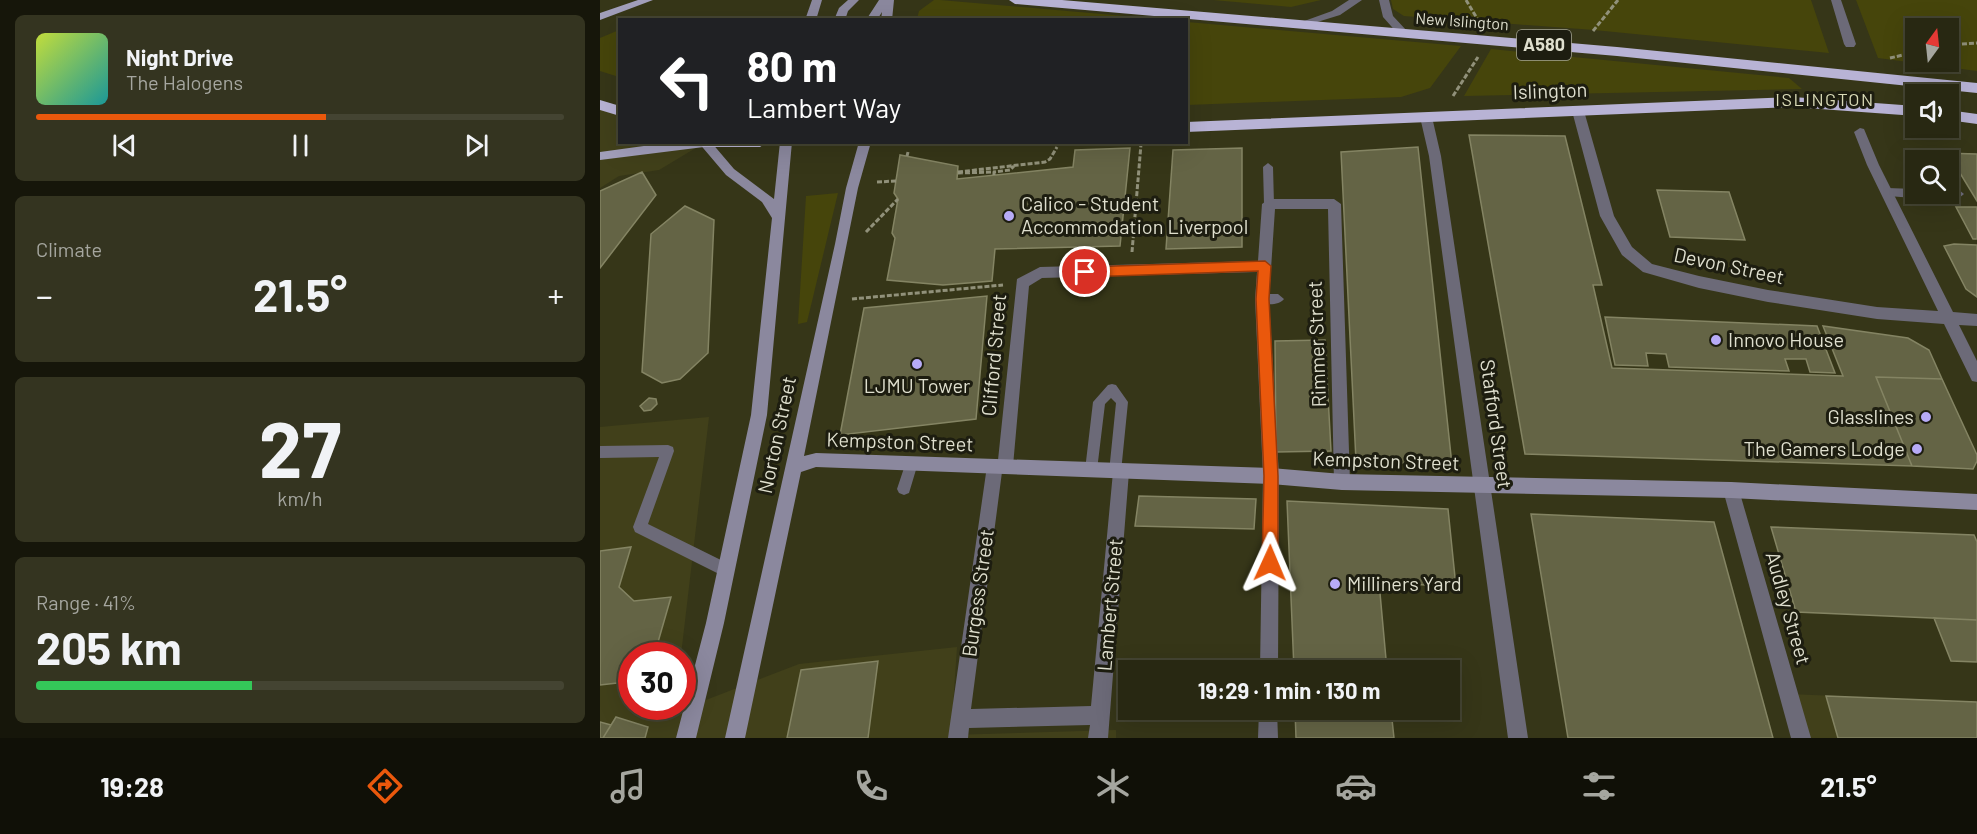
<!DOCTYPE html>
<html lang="en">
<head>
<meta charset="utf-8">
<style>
	body { margin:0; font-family:Barlow,sans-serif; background:#343420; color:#f1f3f6; height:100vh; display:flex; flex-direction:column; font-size:22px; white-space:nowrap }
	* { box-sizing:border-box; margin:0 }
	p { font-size:20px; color:#a5a69f }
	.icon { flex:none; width:33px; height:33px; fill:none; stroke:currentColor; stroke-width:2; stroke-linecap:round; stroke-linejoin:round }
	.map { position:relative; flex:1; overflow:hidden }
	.panel { display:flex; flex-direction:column; gap:15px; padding:15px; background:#16160a; width:600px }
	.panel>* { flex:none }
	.guide { position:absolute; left:18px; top:18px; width:570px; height:126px; border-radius:0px; box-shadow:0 6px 24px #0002,0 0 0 2px #444432; background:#202124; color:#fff; overflow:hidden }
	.needle { width:39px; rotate:15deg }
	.fabs { position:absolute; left:1305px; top:18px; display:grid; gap:12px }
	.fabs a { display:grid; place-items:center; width:54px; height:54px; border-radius:0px; background:#282812; box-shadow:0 6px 24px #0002,0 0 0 2px #444432; font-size:30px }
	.speed { position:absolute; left:18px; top:642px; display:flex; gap:12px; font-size:30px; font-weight:700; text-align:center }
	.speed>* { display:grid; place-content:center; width:78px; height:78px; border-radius:50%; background:#282812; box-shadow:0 6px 24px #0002,0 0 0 2px #444432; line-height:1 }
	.speed .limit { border:9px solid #d22; background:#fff; color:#111 }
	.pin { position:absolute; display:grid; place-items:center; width:51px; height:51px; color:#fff; margin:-26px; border:3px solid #fff; border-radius:50%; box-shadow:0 2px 6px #0007 }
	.me { position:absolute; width:66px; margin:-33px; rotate:1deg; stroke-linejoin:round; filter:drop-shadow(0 0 4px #0008) }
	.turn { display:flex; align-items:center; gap:21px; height:126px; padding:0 30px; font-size:27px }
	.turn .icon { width:78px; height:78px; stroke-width:2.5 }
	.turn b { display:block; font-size:42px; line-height:51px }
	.big { font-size:45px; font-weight:700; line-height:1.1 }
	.panel .widget { flex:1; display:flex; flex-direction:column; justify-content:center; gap:9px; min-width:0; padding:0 21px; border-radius:9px; background:#343420 }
	.panel .dial { align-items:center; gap:0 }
	.dial b { font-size:78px; line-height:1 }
	.song { display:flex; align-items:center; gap:18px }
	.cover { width:72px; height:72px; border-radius:9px; background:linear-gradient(135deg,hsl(70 70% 55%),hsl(180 70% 35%)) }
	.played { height:6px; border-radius:3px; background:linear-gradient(90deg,#ea580c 55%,#444432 55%) }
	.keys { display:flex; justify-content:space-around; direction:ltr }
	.heat { display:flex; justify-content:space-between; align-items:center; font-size:33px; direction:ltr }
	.charge { height:9px; border-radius:4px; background:linear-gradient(90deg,#34c759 41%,#444432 0) }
	.trip { position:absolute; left:518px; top:660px; width:342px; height:60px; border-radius:0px; background:#282812; box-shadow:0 6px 24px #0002,0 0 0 2px #444432; font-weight:700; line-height:60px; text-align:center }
	.tabs { display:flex; height:96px; justify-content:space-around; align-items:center; background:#101007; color:#a5a69f }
	.tabs .icon { width:42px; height:42px }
	.tabs .selected { color:#ea580c }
	.tabs b { font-size:27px; color:#f1f3f6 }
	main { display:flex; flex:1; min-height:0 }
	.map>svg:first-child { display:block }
</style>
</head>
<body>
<main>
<section class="panel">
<div class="widget">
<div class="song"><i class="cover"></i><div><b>Night Drive</b><p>The Halogens</p></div></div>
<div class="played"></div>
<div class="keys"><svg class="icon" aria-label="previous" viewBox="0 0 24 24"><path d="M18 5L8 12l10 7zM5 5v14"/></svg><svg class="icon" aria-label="pause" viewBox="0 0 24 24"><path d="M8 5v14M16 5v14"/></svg><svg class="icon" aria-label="next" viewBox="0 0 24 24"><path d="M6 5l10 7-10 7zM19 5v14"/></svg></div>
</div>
<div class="widget"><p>Climate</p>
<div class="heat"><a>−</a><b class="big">21.5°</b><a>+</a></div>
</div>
<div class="widget dial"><b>27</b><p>km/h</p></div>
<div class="widget"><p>Range · 41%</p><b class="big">205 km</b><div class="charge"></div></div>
</section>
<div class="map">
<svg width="1377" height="738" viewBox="0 0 1377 738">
	<rect width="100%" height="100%" fill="#363618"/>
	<path fill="#41401a" d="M0 105 19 111 20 142 104 143 59 170 19 176 0 188Z
		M109 417 81 655 32 656V706L75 707V712L199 664 357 647 351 735 516 730V738H0V427Z
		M1189 694 1377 702V738H1201Z"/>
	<path fill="#46450b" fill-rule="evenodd" d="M334 0H340L559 19H317L319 11Z
		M613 0H721L691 7Z
		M791 0H1211L1229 53 994 30 804 16 793 9Z
		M1256 0H1377V71L1278 58ZM1348 28V62H1316V28Z
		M586 22H587L861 46 830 88 801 97 587 105Z
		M19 30H20L19 77 0 71V38Z
		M891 49 1189 78 1202 89 864 96Z
		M238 193 207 322 198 324 206 196Z"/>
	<path fill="#646445" stroke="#848463" stroke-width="1.5" d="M869 135 965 136 1002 285H993L1012 368 1243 376 1223 326 1308 338 1329 350 1342 379 1276 377 1312 466 925 454Z
		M818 147 852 465 756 461 741 152Z
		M530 148 520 246 395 249 392 281 343 285 287 280 295 238 292 233 298 199 294 193 300 155 358 166 357 179 473 167 475 150Z
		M642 148V247L566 249 573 150Z
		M1308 152 1377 154V201L1360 173H1348V160H1316V168Z
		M42 172 56 195 0 268V191Z
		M1057 190 1129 192 1145 240 1070 237Z
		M85 206 114 220 108 353 80 379 62 383 42 372 51 234Z
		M1356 207H1377V239H1373Z
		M1354 244 1377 245V297L1366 289 1344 246Z
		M387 296 376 419 240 435 264 308Z
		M1005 317 1217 326 1235 373 1210 372 1206 359H1185L1189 371 1069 367 1066 354 1046 353 1048 366 1015 365Z
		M725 340 731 451 676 452 675 341Z
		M1276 377 1342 379 1377 455V461L1373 469 1312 466Z
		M49 398 56 399 57 404 51 410 44 411 40 406Z
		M539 496 656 499 654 529 535 526Z
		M687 501 848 509 856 587 779 582 787 670H694Z
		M931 514 1114 522 1173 738H968Z
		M1171 527 1374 535 1377 542V620L1196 612Z
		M31 547 19 587 34 601 71 597 54 656H32V664L23 666 17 683 0 685V551Z
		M1334 618 1377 620V662L1351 661Z
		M278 661 268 738H187L201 670Z
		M1226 696 1377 702V738H1238Z
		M695 710H791L794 738H696Z
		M16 717 48 727 45 738H3Z
		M0 722 11 725 3 738H0Z"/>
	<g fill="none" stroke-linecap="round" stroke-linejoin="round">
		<path stroke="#91917a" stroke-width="3" stroke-dasharray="5 2" stroke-linecap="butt" d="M866 0 878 20
			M993 31 1018 0
			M1348 45 1377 43
			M1290 58 1316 52
			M853 96 878 57
			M307 156 308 152
			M358 172 445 162 450 159 457 147
			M358 173 394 172
			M394 175V172L410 170 414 166
			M277 182 296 181
			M266 232 298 199
			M532 252 541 144
			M252 299 403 285"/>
		<path fill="#6c6a78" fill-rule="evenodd" d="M668 163 673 167 674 204 669 208 664 204 663 167Z
			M1287 188 1316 189V194H1321C1313 199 1289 198 1282 192Z
			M1348 189 1359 190 1364 194 1359 198 1344 196 1343 194H1348Z
			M662 294H678L684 299C679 306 661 306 656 299Z
			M512 384 516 385 528 402 521 472 520 476 515 478 510 476 509 472 516 403 511 398 505 404 497 470 496 474 491 476 486 474 485 470 493 402 508 385Z
			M68 445 73 447 74 451 48 524 131 565 133 570 131 575 126 577 121 575 35 532 33 527 59 457 0 458V446Z
			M312 457 317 459 318 463 309 493 304 495 299 493 297 489 307 459Z"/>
		<path fill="#6c6a78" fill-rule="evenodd" d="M749 0H762L740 15 701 27 696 24 732 11Z
			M779 0H789L793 16 807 31V35H799L783 17Z
			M1231 0H1241L1256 44 1254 47H1246L1244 44Z
			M978 107 984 111 1014 216 1032 247 1052 264 1099 276 1168 290 1277 307 1338 311 1267 165 1254 132 1260 128 1264 129 1279 165 1353 312 1377 314V326L1359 325 1377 361V382L1372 381 1344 324 1277 319 1168 302 1099 288 1043 272 1022 255 1000 216 972 111Z
			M826 113 832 117 841 156 928 738H908L829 156 820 117Z
			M669 199H734L741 204 750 482 748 487 742 490 736 487 734 482 728 209H675L669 299 679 476 678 670H660L663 476 655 299 657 272 442 278 429 286 413 466 411 471 402 472 371 709 491 706 513 472 515 467 521 464 527 467 529 472 508 738H488L490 725 369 728 368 738H348L387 466 389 461 398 460 417 279 440 267 658 261 662 204Z
			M1131 482 1137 485 1139 490 1211 738H1191L1123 490 1125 485Z
			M659 710H677L678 738H658Z"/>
		<path fill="#8b889e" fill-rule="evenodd" d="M212 0H222L216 20H205Z
			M248 0H259L248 11 245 20H234L239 8Z
			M279 0H294L292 20H281L282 12 277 20H266Z
			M98 142H111L134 169 174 199 180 142H192L167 415 124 623 96 738H76L106 623 151 415 172 218 162 202 126 175Z
			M259 142H271L258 188 204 456 216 453 671 468 742 474 1131 482 1377 494V510L1131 498 742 490 671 484 216 467 201 472 145 738H125L235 244 246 188Z"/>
		<path fill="#a29fbb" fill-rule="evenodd" d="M38 0H53L0 20V13Z
			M73 142 110 143 104 147 0 160V152Z"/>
		<path fill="#b8b3d5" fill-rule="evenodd" d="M409 0H462L1017 47 1377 83V93L1017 56 415 4Z
			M1193 97 1316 106V116L1193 107 586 132V122Z
			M0 100 20 106V116L0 110Z
			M1348 110 1377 114V124L1348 120Z
			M96 142H167L160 147H103Z"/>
	</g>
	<path fill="#ea580c" stroke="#983908" stroke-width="1.5" d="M665 261 671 266 669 299 678 476V563L675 568 670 570 664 568 662 563 664 476 656 299 658 271 485 277 478 272 485 267Z"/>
	<g fill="#b7abf7" stroke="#1d1d10" stroke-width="2">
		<circle cx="409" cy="216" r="6"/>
		<circle cx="1116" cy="340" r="6"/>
		<circle cx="317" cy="364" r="6"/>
		<circle cx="1326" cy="417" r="6"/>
		<circle cx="1317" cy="449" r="6"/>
		<circle cx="735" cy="584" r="6"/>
	</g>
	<g text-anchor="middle" stroke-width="6" stroke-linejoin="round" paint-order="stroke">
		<g font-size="16" fill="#dfdfce" stroke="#1d1d10">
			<text transform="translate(862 21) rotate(4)" y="6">New Islington</text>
		</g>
		<rect fill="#1d1d10" stroke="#a5a595" stroke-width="1.5" x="917" y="30" width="54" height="30" rx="4.5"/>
		<g font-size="18" font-weight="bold" fill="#dfdfce">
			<text x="944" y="51">A580</text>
		</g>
		<g font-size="18" letter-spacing="1.5" fill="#d9dab6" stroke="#1d1d10">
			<text x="1225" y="106">ISLINGTON</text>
		</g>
		<g font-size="20" fill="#dfdfce" stroke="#1d1d10">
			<text transform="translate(950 91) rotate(-2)" y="7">Islington</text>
			<text transform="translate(1129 266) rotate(12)" y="7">Devon Street</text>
			<text transform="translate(717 344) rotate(-92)" y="7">Rimmer Street</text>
			<text transform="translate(394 355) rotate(-85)" y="7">Clifford Street</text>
			<text transform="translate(896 424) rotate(82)" y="7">Stafford Street</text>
			<text transform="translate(177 435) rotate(-78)" y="7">Norton Street</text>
			<text transform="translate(300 442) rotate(2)" y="7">Kempston Street</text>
			<text transform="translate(786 461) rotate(2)" y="7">Kempston Street</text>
			<text transform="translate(378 593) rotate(-82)" y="7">Burgess Street</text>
			<text transform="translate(510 605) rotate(-85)" y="7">Lambert Street</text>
			<text transform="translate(1188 608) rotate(74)" y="7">Audley Street</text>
		</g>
		<g font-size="20" fill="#dfdfce" stroke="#1d1d10" text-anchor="start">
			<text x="421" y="211">Calico - Student<tspan x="421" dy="23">Accommodation Liverpool</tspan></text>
			<text x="1128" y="347">Innovo House</text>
			<text x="317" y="393" text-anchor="middle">LJMU Tower</text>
			<text x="1314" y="424" text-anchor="end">Glasslines</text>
			<text x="1305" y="456" text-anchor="end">The Gamers Lodge</text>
			<text x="747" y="591">Milliners Yard</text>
		</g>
	</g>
</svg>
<div class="fabs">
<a><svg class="needle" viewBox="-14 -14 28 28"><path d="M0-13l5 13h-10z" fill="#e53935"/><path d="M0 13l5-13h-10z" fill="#a5a69f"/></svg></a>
<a><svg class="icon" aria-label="sound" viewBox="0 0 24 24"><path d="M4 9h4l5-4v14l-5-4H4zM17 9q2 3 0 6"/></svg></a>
<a><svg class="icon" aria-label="search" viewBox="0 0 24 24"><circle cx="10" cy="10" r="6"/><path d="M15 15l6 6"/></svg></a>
</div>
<div class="speed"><div class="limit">30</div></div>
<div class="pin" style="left:485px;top:272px;background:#d93025"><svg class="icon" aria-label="arrive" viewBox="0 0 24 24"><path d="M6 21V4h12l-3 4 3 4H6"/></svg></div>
<svg class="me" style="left:670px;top:563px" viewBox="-20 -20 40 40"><path d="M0-17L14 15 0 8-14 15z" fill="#ea580c" stroke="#fff" stroke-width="4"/></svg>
<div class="trip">19:29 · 1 min · 130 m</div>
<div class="guide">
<div class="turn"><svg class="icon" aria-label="left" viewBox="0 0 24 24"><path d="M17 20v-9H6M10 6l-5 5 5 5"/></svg><div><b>80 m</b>Lambert Way</div></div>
</div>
</div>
</main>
<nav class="tabs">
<b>19:28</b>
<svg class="icon selected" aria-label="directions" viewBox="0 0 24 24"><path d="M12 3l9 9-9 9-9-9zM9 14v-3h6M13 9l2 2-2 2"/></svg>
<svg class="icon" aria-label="music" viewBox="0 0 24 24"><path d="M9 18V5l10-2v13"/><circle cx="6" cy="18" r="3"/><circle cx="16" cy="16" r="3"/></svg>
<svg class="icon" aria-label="phone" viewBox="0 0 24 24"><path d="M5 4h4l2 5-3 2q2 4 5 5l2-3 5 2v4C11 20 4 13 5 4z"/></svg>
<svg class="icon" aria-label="climate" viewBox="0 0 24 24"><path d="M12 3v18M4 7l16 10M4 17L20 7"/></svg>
<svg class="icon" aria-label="car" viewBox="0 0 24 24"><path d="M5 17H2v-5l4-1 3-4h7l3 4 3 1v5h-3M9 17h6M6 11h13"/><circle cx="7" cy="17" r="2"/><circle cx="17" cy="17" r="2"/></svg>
<svg class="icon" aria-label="filters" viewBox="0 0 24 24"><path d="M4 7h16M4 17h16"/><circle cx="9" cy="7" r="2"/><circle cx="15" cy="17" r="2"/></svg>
<b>21.5°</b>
</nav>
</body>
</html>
